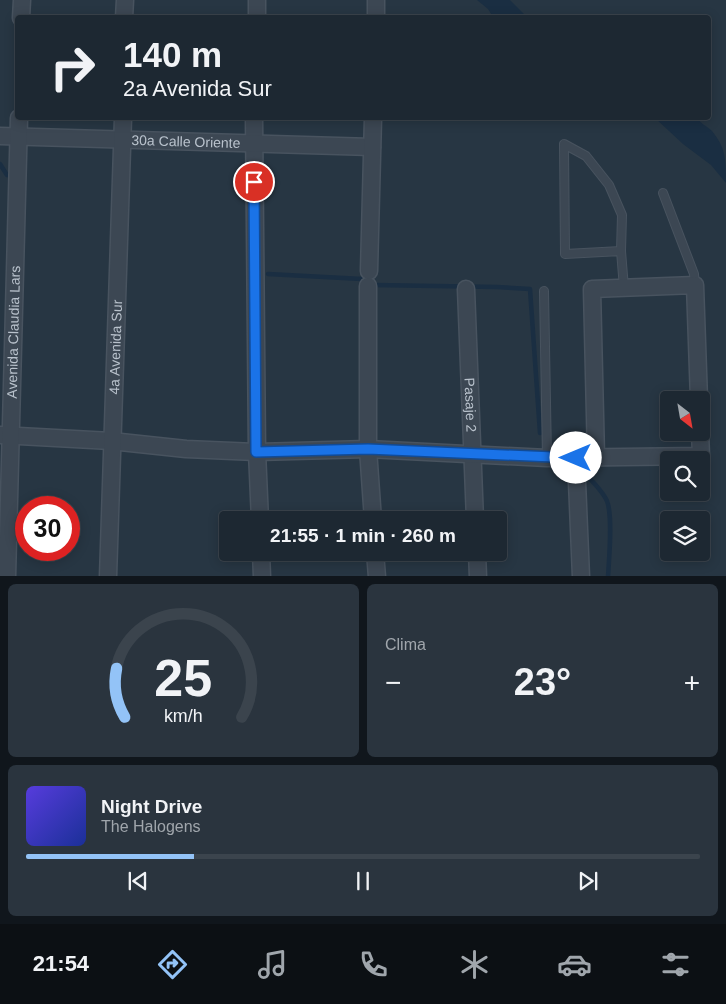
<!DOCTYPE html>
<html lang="es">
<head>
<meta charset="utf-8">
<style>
	body { margin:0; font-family:Arial,sans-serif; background:#2a343e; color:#f1f3f6; height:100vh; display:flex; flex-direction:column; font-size:19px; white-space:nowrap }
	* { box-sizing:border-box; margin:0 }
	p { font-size:16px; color:#a0a6ac }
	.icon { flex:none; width:28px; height:28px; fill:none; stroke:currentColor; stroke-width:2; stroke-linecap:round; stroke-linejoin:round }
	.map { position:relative; height:576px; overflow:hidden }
	.drawer { display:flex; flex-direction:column; gap:8px; padding:8px; background:#10161c; flex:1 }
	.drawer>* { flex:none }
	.top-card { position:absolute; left:15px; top:15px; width:696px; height:105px; border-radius:5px; box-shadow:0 2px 12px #0003,0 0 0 1px #3b444d; background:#1d2832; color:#f1f3f6; overflow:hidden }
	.needle { width:32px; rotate:149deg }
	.tools { position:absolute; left:660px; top:391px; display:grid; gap:10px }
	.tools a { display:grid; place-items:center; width:50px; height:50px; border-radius:5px; background:#1d2832; box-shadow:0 2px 12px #0003,0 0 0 1px #3b444d; font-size:25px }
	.speed { position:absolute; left:15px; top:496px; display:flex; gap:10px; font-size:25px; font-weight:700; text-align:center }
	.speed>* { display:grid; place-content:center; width:65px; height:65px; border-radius:50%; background:#1d2832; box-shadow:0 2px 12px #0003,0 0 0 1px #3b444d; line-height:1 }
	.speed .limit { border:8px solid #d22; background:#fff; color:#111 }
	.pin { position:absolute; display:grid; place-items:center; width:42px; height:42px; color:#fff; margin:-21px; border:2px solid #fff; border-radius:50%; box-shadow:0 1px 5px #0007 }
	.me { position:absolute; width:55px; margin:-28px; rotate:270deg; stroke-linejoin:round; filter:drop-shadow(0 0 4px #0008) }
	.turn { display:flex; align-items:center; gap:18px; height:105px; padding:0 25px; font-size:22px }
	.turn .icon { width:65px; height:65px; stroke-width:2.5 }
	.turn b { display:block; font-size:35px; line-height:42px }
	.big { font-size:38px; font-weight:700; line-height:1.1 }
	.drawer .widget { flex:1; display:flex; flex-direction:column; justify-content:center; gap:8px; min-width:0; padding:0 18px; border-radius:8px; background:#2a343e }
	.drawer .dial { align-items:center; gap:0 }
	.dial svg { height:130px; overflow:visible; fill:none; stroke:#3b444d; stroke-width:7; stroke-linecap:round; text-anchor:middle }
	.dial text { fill:#f1f3f6; stroke:none }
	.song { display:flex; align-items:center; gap:15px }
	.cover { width:60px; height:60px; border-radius:8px; background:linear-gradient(135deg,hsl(250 70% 55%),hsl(230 70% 35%)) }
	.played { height:5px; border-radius:2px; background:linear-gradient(90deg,#93c3f7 25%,#3b444d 25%) }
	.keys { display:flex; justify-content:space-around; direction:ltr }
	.heat { display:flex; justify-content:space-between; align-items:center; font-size:28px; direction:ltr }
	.drawer .tiles { flex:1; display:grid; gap:8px; grid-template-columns:1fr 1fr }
	.widget:last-child { grid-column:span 2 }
	.trip { position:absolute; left:219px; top:511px; width:288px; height:50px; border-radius:5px; background:#1d2832; box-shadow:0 2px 12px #0003,0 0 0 1px #3b444d; font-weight:700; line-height:50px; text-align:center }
	.tab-bar { display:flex; height:80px; justify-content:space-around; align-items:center; background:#0c1014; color:#a0a6ac }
	.tab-bar .icon { width:35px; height:35px }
	.tab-bar .on { color:#93c3f7 }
	.tab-bar b { font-size:22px; color:#f1f3f6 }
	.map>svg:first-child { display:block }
</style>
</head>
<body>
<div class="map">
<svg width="726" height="577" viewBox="0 0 726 577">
	<rect width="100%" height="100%" fill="#273643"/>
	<path fill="#1a2e42" d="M477 0H510L527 17H493L488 9Z
		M655 118H697C701 124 707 126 712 131 726 148 726 160 726 183L711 165 683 144Z"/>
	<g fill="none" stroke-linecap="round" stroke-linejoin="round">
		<path stroke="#1a2e42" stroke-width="4.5" d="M0 164 7 175
			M268 274 362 279
			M374 285 497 287 530 289 540 433
			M581 470C589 477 603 492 607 501 613 516 609 559 608 577"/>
		<g stroke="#48535f" stroke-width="10">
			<path id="lane" d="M663 193 694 274 695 285
				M621 251 622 215 609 185 586 156 564 144 565 254 621 251 624 288
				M544 291 547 458"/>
		</g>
		<g stroke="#48535f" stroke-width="19">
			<g id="street">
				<path d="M21 18 22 0"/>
				<path d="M124 18 125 0"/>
				<path d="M257 18V0"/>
				<path d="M376 18V0"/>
				<path d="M254 118 257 452 260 520"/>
				<path id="s1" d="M0 136 372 147"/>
				<path d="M369 271 373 118"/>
				<path d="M368 286V449L373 520"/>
				<path id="s2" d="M466 289 475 520"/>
				<path d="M0 435 111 441 186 449 257 452 368 449 547 458 701 456 700 432"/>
				<path d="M576 458 581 577"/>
				<path d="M596 458 592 289 695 285 699 400"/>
				<path d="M261 552 262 577"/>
				<path d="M375 552 377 577"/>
				<path d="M477 552 478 577"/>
				<path id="s3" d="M7 577 19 118"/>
				<path id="s4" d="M108 577 123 118"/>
			</g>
		</g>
		<use href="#lane" stroke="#3c4753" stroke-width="8"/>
		<use href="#street" stroke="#3c4753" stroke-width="16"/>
	</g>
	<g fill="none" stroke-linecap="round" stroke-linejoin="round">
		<g stroke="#114b97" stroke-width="12">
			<path id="route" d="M254 182 256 452 368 449 576 458"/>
		</g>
		<use href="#route" stroke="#1a73e8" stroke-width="9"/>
	</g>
	<g text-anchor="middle" stroke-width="5" stroke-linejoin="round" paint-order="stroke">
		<g font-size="14" fill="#b9c2cc" stroke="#202c38">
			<text dy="5" stroke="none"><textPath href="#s1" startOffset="186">30a Calle Oriente</textPath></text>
			<text dy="5" stroke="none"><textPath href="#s3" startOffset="245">Avenida Claudia Lars</textPath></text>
			<text dy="5" stroke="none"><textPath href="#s4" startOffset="230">4a Avenida Sur</textPath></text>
			<text dy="5" stroke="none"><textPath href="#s2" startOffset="116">Pasaje 2</textPath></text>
		</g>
	</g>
</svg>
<div class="tools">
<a><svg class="needle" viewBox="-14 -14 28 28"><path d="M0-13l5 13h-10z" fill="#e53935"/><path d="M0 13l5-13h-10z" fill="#a0a6ac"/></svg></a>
<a><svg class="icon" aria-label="search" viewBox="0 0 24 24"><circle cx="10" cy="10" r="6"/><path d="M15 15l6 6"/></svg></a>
<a><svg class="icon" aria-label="layers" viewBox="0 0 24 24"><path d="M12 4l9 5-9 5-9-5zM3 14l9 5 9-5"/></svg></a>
</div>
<div class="speed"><div class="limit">30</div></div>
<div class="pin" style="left:254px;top:182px;background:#d93025"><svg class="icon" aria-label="arrive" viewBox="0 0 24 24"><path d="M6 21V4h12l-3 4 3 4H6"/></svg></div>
<svg class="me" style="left:576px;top:458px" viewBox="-20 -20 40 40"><circle r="19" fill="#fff"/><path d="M0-13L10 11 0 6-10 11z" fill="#1a73e8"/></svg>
<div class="trip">21:55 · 1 min · 260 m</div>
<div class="top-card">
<div class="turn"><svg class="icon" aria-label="right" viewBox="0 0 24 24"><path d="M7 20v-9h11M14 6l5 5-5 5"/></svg><div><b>140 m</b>2a Avenida Sur</div></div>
</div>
</div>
<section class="drawer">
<div class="tiles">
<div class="widget dial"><svg viewBox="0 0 100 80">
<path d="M14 69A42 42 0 1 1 86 69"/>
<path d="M14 69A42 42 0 0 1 9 39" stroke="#93c3f7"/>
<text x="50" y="56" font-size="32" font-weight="700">25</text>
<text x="50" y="72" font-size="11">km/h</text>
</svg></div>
<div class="widget"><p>Clima</p>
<div class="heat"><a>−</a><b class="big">23°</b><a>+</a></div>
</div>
<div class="widget">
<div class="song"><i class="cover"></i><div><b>Night Drive</b><p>The Halogens</p></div></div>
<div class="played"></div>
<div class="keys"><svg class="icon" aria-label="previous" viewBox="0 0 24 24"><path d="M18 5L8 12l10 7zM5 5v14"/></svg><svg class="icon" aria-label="pause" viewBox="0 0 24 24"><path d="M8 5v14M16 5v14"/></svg><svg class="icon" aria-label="next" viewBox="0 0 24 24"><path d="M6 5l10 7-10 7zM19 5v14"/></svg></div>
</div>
</div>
</section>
<nav class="tab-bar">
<b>21:54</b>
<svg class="icon on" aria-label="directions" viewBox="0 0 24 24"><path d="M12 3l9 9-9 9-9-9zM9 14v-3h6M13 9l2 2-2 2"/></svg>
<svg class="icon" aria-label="music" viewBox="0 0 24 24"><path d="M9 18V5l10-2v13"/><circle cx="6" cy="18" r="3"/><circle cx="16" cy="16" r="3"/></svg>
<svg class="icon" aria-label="phone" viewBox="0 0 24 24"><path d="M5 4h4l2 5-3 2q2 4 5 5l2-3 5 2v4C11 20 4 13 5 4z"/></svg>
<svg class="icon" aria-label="climate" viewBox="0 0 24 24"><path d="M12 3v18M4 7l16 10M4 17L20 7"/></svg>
<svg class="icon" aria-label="car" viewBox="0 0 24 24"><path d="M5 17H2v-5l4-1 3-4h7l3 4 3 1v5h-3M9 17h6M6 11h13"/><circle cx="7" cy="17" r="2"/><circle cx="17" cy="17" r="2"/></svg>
<svg class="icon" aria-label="filters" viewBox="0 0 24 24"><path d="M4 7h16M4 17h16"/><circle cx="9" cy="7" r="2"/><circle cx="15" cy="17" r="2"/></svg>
</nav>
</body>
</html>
